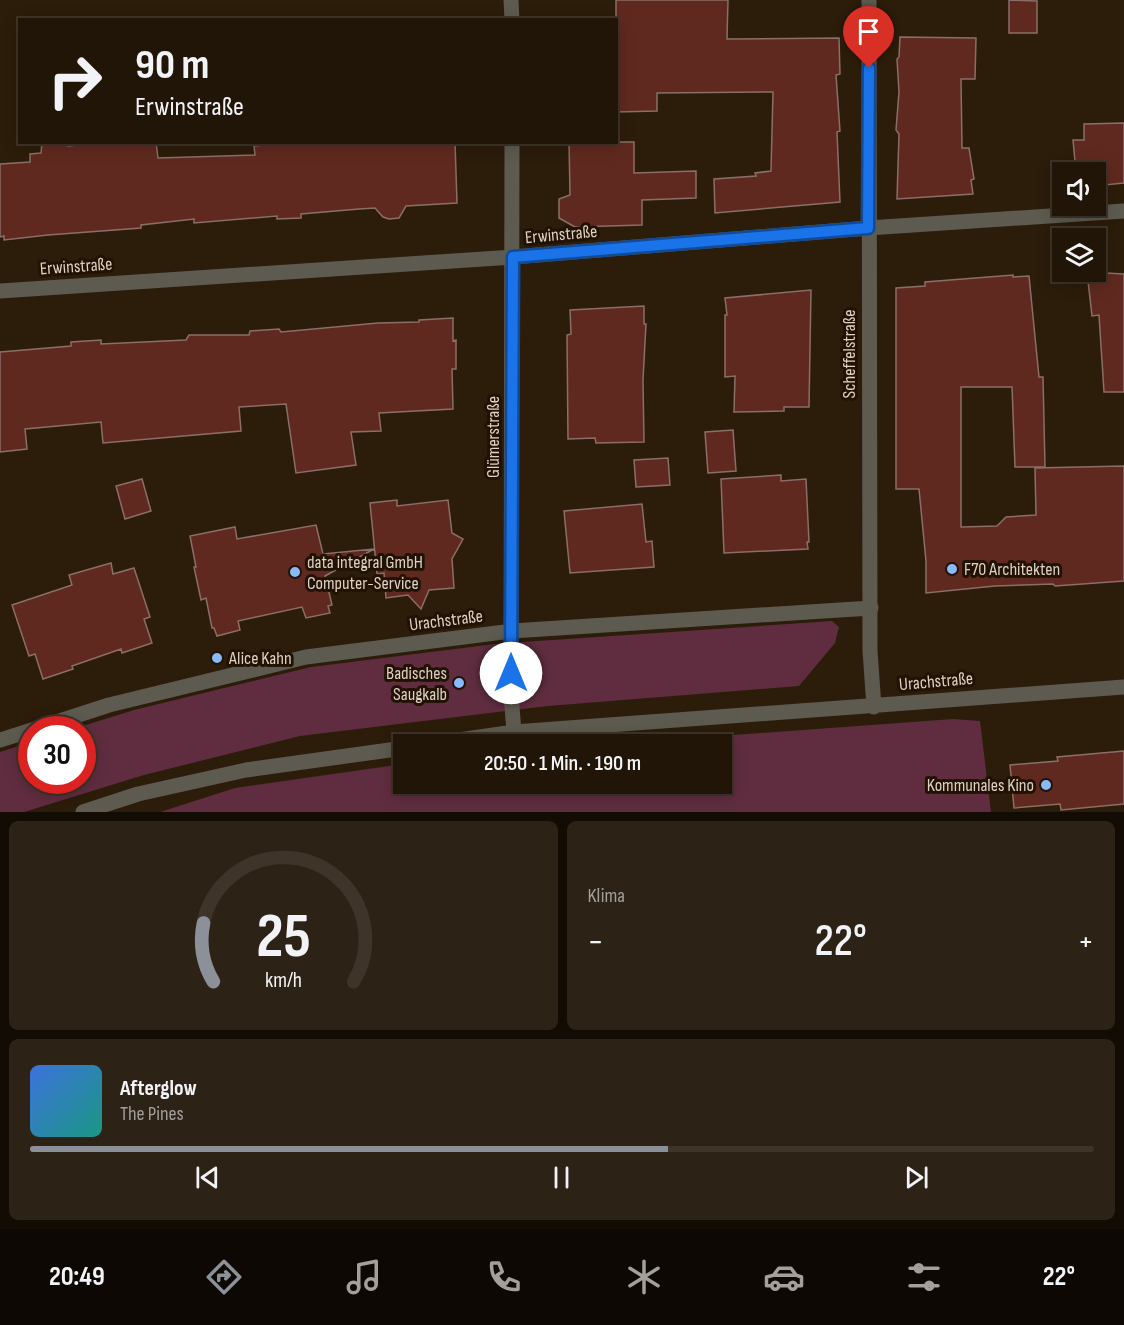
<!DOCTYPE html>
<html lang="de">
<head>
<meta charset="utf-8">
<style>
	body { margin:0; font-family:"Sofia Sans Condensed",sans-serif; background:#2d2216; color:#f1f3f6; height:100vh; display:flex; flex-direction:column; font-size:22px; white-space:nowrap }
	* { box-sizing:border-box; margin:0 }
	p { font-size:20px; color:#a29f9c }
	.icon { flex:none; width:33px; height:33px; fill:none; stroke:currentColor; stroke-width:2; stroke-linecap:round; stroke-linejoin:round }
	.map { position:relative; height:812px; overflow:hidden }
	.side { display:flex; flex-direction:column; gap:9px; padding:9px; background:#120c04; flex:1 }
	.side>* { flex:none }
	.top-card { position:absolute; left:18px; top:18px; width:600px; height:126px; border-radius:0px; box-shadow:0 3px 15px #0003,0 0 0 2px #3e3429; background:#211508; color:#f1f3f6; overflow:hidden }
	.controls { position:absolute; left:1052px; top:162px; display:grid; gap:12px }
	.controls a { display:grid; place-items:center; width:54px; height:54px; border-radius:0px; background:#211508; box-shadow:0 3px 15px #0003,0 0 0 2px #3e3429; font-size:30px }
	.speed { position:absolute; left:18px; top:716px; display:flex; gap:12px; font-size:30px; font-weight:700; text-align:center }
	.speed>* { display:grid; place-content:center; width:78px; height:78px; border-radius:50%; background:#211508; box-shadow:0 3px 15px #0003,0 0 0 2px #3e3429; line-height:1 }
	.speed .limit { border:9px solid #d22; background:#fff; color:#111 }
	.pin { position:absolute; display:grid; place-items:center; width:51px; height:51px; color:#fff; margin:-62px -26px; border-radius:50% 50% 50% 0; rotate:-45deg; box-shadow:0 0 6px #0007 }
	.pin .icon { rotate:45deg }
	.me { position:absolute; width:66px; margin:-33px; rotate:0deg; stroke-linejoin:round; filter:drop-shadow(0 0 4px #0008) }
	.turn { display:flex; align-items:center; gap:21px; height:126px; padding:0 18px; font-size:27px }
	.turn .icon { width:78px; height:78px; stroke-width:2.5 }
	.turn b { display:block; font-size:42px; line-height:51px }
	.big { font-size:45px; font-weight:600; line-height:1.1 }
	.side .widget { flex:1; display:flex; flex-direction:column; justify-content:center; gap:9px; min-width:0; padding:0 21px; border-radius:9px; background:#2d2216 }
	.side .dial { align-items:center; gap:0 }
	.dial svg { height:156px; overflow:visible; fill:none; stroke:#3e3429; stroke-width:7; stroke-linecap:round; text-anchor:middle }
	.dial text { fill:#f1f3f6; stroke:none }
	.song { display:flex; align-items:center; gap:18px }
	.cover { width:72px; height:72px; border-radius:9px; background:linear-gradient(135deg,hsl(220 70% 55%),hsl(170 70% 35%)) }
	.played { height:6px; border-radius:3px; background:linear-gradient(90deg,#8c9099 60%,#3e3429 60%) }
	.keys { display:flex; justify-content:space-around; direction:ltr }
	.heat { display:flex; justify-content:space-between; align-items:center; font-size:33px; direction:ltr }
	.side .tiles { flex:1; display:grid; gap:9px; grid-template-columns:1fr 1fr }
	.widget:last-child { grid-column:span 2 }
	.trip { position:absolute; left:393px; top:734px; width:339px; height:60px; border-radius:0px; background:#211508; box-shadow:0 3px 15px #0003,0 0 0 2px #3e3429; font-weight:600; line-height:60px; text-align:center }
	.tab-bar { display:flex; height:96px; justify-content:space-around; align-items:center; background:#0d0803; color:#a29f9c }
	.tab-bar .icon { width:42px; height:42px }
	.tab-bar .current { color:#8c9099 }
	.tab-bar b { font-size:27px; color:#f1f3f6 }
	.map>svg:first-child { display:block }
</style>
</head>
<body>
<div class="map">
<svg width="1124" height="812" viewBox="0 0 1124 812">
	<rect width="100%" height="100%" fill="#2c1c0a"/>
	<path fill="#5f2d3f" d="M832 621 839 627 835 643 799 686 548 706 300 736 144 775 24 812H0V752L31 742 32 780H82V729H73L134 710 311 667 495 644Z
		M953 719 980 721 991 812H160L235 788 403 764 404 783H722V744H612Z"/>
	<path fill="#5f291f" stroke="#8c6e68" stroke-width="1.5" d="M616 0H728L727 39 839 38 840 74 836 75 840 131 837 132 840 202 715 213 714 179 756 176 755 173 771 171 773 92 657 93V111L616 112Z
		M1009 0 1037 1V33H1009Z
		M900 37 976 38 975 79H961L962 148H969L974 179 971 180 973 194 897 199 899 134 896 130 899 92 897 59 899 57Z
		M1124 123V183L1095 186V172H1076L1073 140H1084V124Z
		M42 142H68V146L113 142H156L158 158 255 155 254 146 272 144V142H455L457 203 406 206 399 218 389 219 383 217 375 208 359 209 301 214V218L277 219V216L194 223V219L141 225V228L48 235 4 240V236L0 237V164L30 162V154L41 153Z
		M569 142H634V173L696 171V198L642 200V225L575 227 559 218V199L570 195Z
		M1087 272 1124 274V392H1104L1099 315 1092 316Z
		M1013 275V277L1029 276 1039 377H1043L1045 467H1015L1012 387H961V527L997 526 1006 517 1036 515 1035 468 1124 466V581L1055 586 1053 584 995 586 926 593V561L919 489H896V288L925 286V282Z
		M811 290 809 407H784V411L734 412 735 376 725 377V315H727L725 298Z
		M644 306V324H646L643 380 644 442 596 443 595 438 568 439 567 335 571 334 570 310Z
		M453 318V341L456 340V369H452L453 409 379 413 381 431 351 432 356 465 296 473 286 404 239 407 241 431 103 443 101 422 25 429 27 449 0 452V352L71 346V342L101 340V344L186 340 189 335H249L250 331 279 329 281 332 378 323 419 322V320Z
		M733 430 736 471 708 473 705 432Z
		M668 458 670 485 636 487 634 460Z
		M781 475V481L806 479 809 542H807L808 549 724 553 721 479Z
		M142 479 151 511 125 519 116 486Z
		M397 500V506L448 500 452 533 463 539 452 559 454 588 429 590 421 609 408 595 386 598 384 573 377 574 370 503Z
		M642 504 646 542 652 541 654 567 570 573 564 511Z
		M316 525 323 554 374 549 325 576 332 605 328 606 330 613 306 618 302 607 238 621 240 630 217 636 214 628H212L206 598 201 600 194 567H196L190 536 235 527 237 539Z
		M111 563 113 574 134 568 150 617 144 619 152 643 122 653 121 649 72 666 73 669 43 679 35 654 29 656 12 605 72 585 69 575Z
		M1124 751V804L1061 810 1060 804 1014 808 1010 765 1058 761 1057 757Z"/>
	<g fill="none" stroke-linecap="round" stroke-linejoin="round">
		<path stroke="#5d5b50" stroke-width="15" d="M511 0 512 20
			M869 0 870 651 874 707
			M512 142 511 694 514 732
			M0 291 513 257 868 228 1124 211
			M35 729 109 705 306 657 512 631 871 608
			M0 740 32 730
			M430 744 514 732 1124 687
			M83 812 138 794 246 770 404 748"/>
	</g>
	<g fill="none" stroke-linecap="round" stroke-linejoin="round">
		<g stroke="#114b97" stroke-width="15">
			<path id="route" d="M511 673 513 257 868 228 869 68"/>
		</g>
		<use href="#route" stroke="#1a73e8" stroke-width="10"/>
	</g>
	<g fill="#89bafc" stroke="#221203" stroke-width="2">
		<circle cx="952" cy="569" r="6"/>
		<circle cx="295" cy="572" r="6"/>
		<circle cx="217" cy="658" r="6"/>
		<circle cx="459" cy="683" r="6"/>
		<circle cx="1046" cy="785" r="6"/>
	</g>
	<g text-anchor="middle" stroke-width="6" stroke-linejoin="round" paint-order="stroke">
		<g font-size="18" fill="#ddd1c6" stroke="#221203">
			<text transform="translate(561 234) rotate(-5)" y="6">Erwinstraße</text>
			<text transform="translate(76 266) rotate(-4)" y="6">Erwinstraße</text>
			<text transform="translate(849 354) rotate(-90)" y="6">Scheffelstraße</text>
			<text transform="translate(493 437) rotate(-90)" y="6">Glümerstraße</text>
			<text transform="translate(446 620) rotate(-7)" y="6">Urachstraße</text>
			<text transform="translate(936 681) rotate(-5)" y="6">Urachstraße</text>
		</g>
		<g font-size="18" fill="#ddd1c6" stroke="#221203" text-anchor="start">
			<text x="307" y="568">data integral GmbH<tspan x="307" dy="21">Computer-Service</tspan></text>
			<text x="964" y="575">F70 Architekten</text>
			<text x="229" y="664">Alice Kahn</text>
			<text x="447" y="679" text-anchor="end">Badisches<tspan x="447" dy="21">Saugkalb</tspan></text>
			<text x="1034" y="791" text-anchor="end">Kommunales Kino</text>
		</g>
	</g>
</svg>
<div class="controls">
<a><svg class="icon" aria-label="sound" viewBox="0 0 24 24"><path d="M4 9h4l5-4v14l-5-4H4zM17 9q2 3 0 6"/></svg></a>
<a><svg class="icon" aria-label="layers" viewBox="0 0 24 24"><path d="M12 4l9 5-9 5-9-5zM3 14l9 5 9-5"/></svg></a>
</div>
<div class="speed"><div class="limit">30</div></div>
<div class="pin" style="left:869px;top:68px;background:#d93025"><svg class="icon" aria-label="arrive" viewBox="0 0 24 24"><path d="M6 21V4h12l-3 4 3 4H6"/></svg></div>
<svg class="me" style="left:511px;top:673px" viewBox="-20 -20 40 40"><circle r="19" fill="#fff"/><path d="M0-13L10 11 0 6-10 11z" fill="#1a73e8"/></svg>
<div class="trip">20:50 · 1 Min. · 190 m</div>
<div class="top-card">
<div class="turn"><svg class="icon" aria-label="right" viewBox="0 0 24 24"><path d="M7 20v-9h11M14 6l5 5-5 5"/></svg><div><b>90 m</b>Erwinstraße</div></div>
</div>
</div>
<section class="side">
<div class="tiles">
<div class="widget dial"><svg viewBox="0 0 100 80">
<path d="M14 69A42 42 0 1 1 86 69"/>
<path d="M14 69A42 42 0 0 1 9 39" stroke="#8c9099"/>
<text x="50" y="56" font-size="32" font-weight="700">25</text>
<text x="50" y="72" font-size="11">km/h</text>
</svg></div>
<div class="widget"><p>Klima</p>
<div class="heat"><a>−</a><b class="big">22°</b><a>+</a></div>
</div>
<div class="widget">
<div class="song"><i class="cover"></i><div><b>Afterglow</b><p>The Pines</p></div></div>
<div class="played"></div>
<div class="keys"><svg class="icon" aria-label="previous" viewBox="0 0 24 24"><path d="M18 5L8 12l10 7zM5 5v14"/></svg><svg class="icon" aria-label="pause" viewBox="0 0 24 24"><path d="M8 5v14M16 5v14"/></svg><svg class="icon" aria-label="next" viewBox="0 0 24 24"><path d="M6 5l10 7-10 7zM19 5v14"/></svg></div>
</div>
</div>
</section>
<nav class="tab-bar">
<b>20:49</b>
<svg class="icon current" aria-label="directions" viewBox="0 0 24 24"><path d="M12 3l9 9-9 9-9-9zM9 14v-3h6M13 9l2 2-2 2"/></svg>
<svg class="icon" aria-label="music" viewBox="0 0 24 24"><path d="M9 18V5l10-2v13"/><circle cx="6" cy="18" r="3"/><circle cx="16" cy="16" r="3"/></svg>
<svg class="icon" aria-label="phone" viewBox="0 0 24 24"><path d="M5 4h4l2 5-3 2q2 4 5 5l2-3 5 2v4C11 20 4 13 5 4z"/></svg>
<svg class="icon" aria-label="climate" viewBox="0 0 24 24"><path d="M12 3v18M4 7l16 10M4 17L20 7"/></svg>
<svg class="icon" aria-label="car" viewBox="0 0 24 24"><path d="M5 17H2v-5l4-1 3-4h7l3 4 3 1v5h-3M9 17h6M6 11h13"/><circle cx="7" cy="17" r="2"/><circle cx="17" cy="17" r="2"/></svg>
<svg class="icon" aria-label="filters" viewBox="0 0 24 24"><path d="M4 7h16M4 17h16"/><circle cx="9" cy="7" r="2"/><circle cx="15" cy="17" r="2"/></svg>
<b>22°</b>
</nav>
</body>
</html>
